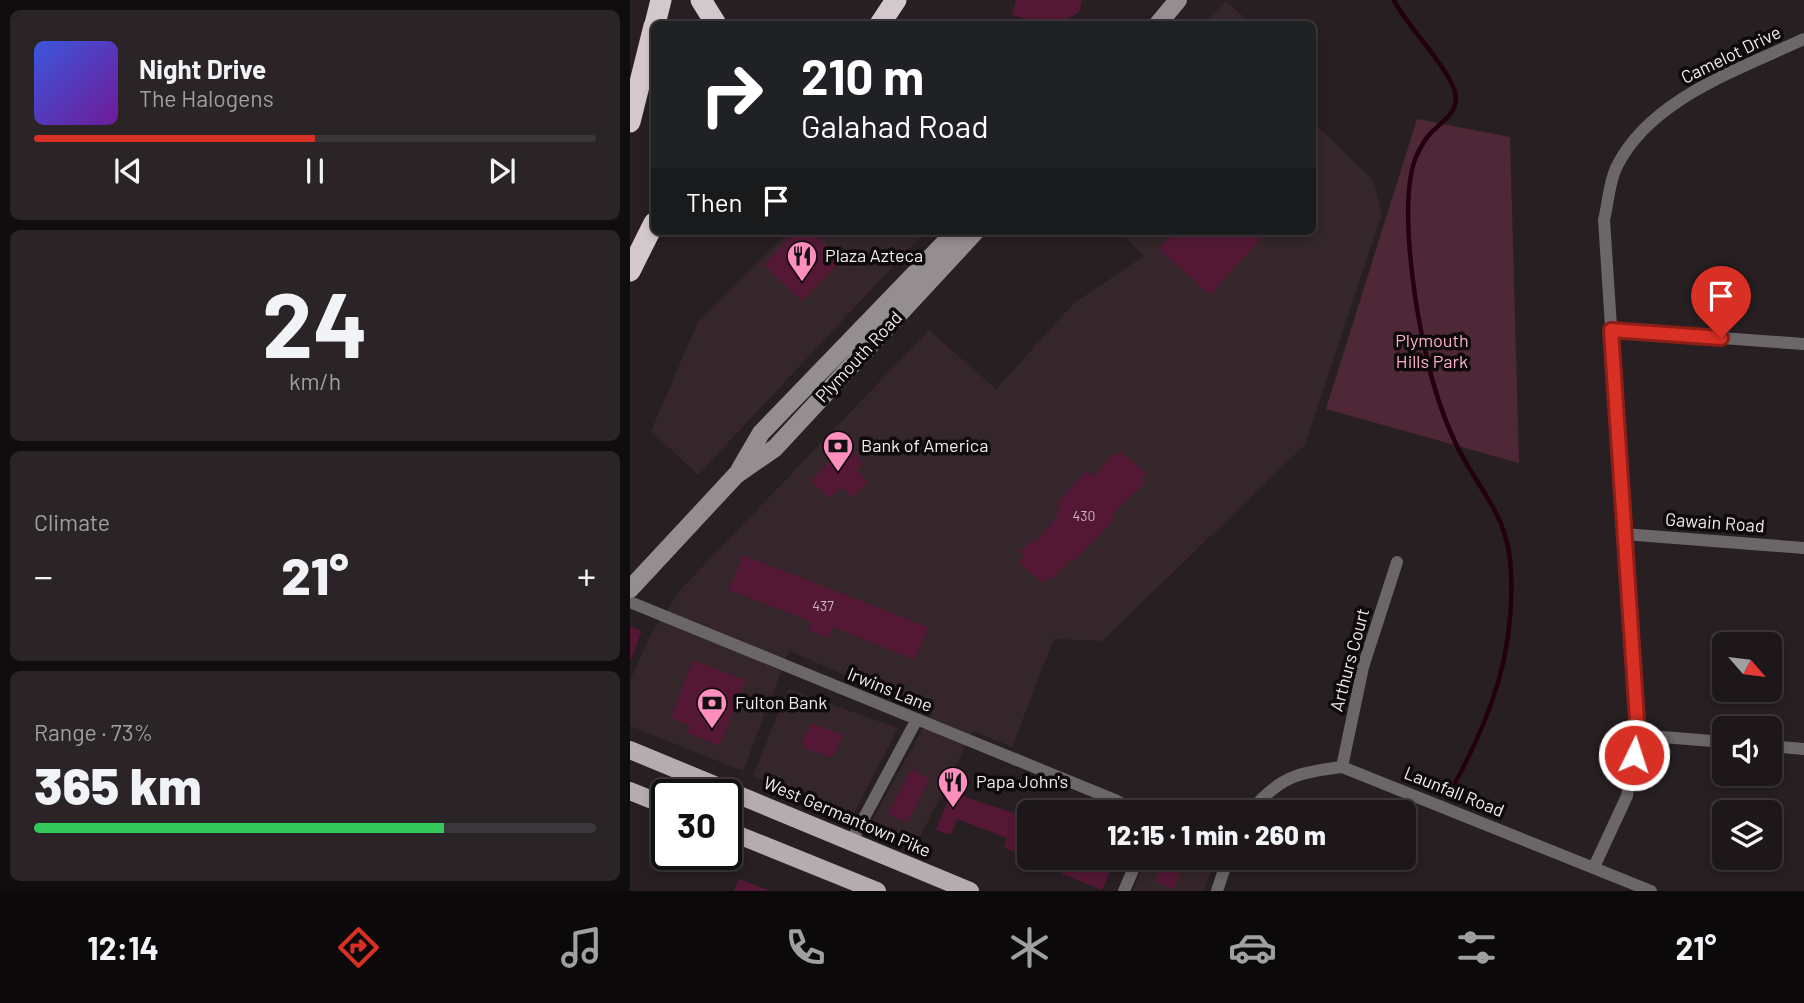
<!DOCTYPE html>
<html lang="en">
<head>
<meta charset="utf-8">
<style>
	body { margin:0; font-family:Barlow,sans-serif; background:#2a2427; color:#f1f3f6; height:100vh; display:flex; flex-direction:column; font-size:26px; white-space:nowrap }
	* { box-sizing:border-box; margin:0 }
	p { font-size:23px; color:#a09fa2 }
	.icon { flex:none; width:38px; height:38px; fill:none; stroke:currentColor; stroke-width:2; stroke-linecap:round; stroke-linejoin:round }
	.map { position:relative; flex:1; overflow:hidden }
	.drawer { display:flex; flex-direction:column; gap:10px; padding:10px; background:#100d0e; width:630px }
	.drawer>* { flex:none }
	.hud { position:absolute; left:21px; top:21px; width:665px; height:214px; border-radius:10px; box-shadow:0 4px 10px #0003,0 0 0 2px #3b3639; background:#202124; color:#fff; overflow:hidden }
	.needle { width:46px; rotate:118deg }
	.fabs { position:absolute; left:1082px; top:632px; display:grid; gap:14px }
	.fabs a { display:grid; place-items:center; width:70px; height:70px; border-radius:10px; background:#1d171a; box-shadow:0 4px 10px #0003,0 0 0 2px #3b3639; font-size:35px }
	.speed { position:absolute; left:21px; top:779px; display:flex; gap:14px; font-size:35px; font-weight:700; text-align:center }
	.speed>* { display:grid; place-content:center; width:91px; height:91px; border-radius:50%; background:#1d171a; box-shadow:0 4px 10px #0003,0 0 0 2px #3b3639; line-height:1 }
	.speed .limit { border:4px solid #111; border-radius:10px; background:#fff; color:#111 }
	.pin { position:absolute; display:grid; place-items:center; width:60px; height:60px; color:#fff; margin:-72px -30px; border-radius:50% 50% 50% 0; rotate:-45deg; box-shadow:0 0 7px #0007 }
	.pin .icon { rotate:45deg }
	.me { position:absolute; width:77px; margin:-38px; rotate:4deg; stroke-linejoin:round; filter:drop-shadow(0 0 5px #0008) }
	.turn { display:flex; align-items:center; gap:24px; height:147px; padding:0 35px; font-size:32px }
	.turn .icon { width:91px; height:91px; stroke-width:2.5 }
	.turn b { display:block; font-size:49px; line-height:60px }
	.then { display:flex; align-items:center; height:66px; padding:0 35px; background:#0003; gap:14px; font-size:26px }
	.big { font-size:52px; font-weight:800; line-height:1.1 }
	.drawer .card { flex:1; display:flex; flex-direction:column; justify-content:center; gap:10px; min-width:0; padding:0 24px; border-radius:10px; background:#2a2427 }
	.drawer .dial { align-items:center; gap:0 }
	.dial b { font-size:91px; line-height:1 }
	.song { display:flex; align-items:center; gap:21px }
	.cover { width:84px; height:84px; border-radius:10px; background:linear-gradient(135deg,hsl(230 70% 55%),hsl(280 70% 35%)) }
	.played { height:7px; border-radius:4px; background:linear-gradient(90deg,#d93025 50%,#3b3639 50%) }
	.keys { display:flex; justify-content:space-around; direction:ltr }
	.heat { display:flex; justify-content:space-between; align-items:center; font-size:38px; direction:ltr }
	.charge { height:10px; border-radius:5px; background:linear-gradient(90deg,#34c759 73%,#3b3639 0) }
	.trip { position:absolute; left:387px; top:800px; width:399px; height:70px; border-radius:10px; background:#1d171a; box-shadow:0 4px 10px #0003,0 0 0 2px #3b3639; font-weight:800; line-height:70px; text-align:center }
	.dock { display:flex; height:112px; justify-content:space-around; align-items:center; background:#0c090a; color:#a09fa2 }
	.dock .icon { width:49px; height:49px }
	.dock .active { color:#d93025 }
	.dock b { font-size:32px; color:#f1f3f6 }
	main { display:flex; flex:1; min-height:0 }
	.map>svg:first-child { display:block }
</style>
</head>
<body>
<main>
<section class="drawer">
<div class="card">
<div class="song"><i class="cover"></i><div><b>Night Drive</b><p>The Halogens</p></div></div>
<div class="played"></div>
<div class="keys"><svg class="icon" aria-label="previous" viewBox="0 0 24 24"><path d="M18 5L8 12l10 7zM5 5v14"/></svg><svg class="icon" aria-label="pause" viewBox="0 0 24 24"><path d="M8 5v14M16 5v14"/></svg><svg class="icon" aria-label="next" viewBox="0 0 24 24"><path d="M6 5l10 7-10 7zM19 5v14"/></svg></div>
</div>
<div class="card dial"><b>24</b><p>km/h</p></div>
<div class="card"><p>Climate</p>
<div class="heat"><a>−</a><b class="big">21°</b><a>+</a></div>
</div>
<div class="card"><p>Range · 73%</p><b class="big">365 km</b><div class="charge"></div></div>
</section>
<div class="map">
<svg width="1174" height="891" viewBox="0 0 1174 891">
	<rect width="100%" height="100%" fill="#271f22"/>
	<path fill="#34262b" d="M596 1 622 24H573Z
		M683 122 743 180 752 213 675 445 472 641 424 639 382 747 343 731 285 847 238 828 302 712 159 651 113 771 0 726V680L21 634 52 588 299 330 366 389 444 303 514 256 489 231H682Z
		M160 231H296L68 475 21 431 67 324Z
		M158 689 268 728 221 819 123 776Z
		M516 858H587L573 891H503Z"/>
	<path fill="#4f2838" d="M787 119 880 137 889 463 696 409Z"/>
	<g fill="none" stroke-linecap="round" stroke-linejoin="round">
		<path stroke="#22000f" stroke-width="4.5" d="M764 0C776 26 825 73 826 98 826 117 805 125 796 139 792 144 789 151 786 157 768 201 785 307 796 354 803 386 812 415 826 444 849 492 879 514 881 572 885 650 862 715 825 783"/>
	</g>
	<path fill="#541835" d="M386 0H452L449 12 428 24H415L382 15Z
		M166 231H180L212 260 172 301 134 265Z
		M546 231H638L580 295 529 249Z
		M214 444 233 462 227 471 238 482 223 498 212 487 199 498 181 481Z
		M491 451 516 474 511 479 515 483 481 515 485 519 444 561 441 559 421 580 417 577 412 583 389 562 395 556 390 552 400 541 403 544 428 517 425 515 431 507 427 503 456 471 463 477 483 454 485 456Z
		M113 555 298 627 285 660 203 627 199 638 179 630 182 622 99 590Z
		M0 626 12 631 0 661Z
		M63 660 115 680 90 746 57 733 60 726 41 718Z
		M181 723 213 735 202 758 174 748 172 742Z
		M281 769 299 779 277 823 258 814Z
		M321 792 386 814 389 806 399 809V857L374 848 377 838 327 819 321 835 306 830Z
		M405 858H485L472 890 432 874 434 869Z
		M535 858H556L544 889 526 882Z
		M109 879 138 890V891H104Z"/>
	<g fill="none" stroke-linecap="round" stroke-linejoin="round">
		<path stroke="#6b6668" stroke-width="12" d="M981 330 1174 344
			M994 534 1174 548
			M0 602 485 800 506 812
			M1008 735 1094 742
			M1139 746 1174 749
			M712 767 733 667 767 562
			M620 812C649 777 668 772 712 767L1021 891
			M221 842 287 719
			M964 867 997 796 1008 735 974 220C978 204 979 183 986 168 1019 99 1110 69 1174 39
			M494 891 508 858
			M587 891 598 858"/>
		<path stroke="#958e90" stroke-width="18" d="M528 24 548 0
			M110 469 131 433 326 231
			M0 589 106 475 145 448 346 231"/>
		<path stroke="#b5acaf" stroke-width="18" d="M0 750 340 891
			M0 791 37 806
			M96 830 247 891"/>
		<path stroke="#d3c8cc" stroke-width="21" d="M71 0 86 24
			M25 24 31 0
			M250 24 266 0
			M0 122 24 26
			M0 271 24 223"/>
	</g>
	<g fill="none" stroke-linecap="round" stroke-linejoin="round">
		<g stroke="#8d1f18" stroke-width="18">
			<path id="route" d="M1004 755 1008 735 981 330 1091 338"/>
		</g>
		<use href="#route" stroke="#d93025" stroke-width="12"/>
	</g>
	<defs>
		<g id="restaurant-pin" transform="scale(1.575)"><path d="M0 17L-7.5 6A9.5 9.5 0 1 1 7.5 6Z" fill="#fe8ebd" stroke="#0e0a0b"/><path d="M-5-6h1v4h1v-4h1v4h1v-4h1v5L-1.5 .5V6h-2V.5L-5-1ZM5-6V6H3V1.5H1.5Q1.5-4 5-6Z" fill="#111"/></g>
		<g id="bank-pin" transform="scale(1.575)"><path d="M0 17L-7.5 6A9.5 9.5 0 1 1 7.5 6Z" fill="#fe8ebd" stroke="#0e0a0b"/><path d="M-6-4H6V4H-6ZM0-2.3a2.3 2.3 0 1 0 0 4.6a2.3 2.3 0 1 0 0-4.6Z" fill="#111"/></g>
	</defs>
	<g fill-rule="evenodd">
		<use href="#restaurant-pin" x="172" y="256"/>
		<use href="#bank-pin" x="208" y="446"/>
		<use href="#bank-pin" x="82" y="703"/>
		<use href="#restaurant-pin" x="323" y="782"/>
	</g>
	<g text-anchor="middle" stroke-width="7" stroke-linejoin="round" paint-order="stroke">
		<g font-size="14" fill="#cab6bf">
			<text x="454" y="521">430</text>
			<text x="193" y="611">437</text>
		</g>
		<g font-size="18" fill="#f1ebed" stroke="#0e0a0b">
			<text transform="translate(1101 55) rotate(-26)" y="6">Camelot Drive</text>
			<text transform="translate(229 357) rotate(-47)" y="6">Plymouth Road</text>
			<text transform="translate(1085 523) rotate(4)" y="6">Gawain Road</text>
			<text transform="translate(720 660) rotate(-75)" y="6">Arthurs Court</text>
			<text transform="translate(260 690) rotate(22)" y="6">Irwins Lane</text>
			<text transform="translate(824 792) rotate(22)" y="6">Launfall Road</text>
			<text transform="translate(217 817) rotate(23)" y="6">West Germantown Pike</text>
		</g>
		<g font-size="18" fill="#f1ebed" stroke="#0e0a0b" text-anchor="start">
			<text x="195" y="262">Plaza Azteca</text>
			<text x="231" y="452">Bank of America</text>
			<text x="105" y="709">Fulton Bank</text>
			<text x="346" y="788">Papa John's</text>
		</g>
		<g font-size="18" fill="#fdaecd" stroke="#0e0a0b">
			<text x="802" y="347">Plymouth<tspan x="802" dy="21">Hills Park</tspan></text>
		</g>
	</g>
</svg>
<div class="fabs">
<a><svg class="needle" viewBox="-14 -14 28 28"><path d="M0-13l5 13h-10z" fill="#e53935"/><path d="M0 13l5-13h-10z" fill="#a09fa2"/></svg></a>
<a><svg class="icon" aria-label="sound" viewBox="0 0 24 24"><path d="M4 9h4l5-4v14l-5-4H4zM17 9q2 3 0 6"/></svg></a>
<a><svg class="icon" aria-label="layers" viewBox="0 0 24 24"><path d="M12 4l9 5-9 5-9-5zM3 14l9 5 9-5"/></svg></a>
</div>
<div class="speed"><div class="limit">30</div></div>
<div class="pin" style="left:1091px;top:338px;background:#d93025"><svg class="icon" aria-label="arrive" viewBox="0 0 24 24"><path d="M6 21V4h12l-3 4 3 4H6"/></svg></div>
<svg class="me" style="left:1004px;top:755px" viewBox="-20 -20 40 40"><circle r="17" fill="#d93025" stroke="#fff" stroke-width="3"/><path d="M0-11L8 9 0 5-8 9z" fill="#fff"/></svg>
<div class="trip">12:15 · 1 min · 260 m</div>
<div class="hud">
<div class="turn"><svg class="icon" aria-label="right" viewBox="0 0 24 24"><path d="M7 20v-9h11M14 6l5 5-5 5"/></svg><div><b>210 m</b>Galahad Road</div></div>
<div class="then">Then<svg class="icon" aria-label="arrive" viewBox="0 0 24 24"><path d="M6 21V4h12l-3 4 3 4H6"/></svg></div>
</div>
</div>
</main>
<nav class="dock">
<b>12:14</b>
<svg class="icon active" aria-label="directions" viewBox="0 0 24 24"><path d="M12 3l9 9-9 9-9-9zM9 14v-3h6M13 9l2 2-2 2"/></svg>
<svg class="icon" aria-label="music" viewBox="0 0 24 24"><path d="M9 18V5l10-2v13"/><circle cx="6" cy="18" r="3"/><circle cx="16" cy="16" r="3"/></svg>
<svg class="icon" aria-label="phone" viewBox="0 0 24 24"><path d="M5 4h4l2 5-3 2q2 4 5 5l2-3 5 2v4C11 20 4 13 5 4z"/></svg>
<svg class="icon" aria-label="climate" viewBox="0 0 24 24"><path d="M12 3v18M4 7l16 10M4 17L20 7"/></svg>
<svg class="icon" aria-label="car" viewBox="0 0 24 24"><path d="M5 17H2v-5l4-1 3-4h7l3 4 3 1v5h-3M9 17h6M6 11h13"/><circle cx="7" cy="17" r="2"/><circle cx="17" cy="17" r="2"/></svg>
<svg class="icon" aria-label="filters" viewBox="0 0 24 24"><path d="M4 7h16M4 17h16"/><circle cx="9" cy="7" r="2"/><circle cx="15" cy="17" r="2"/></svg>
<b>21°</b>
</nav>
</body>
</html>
